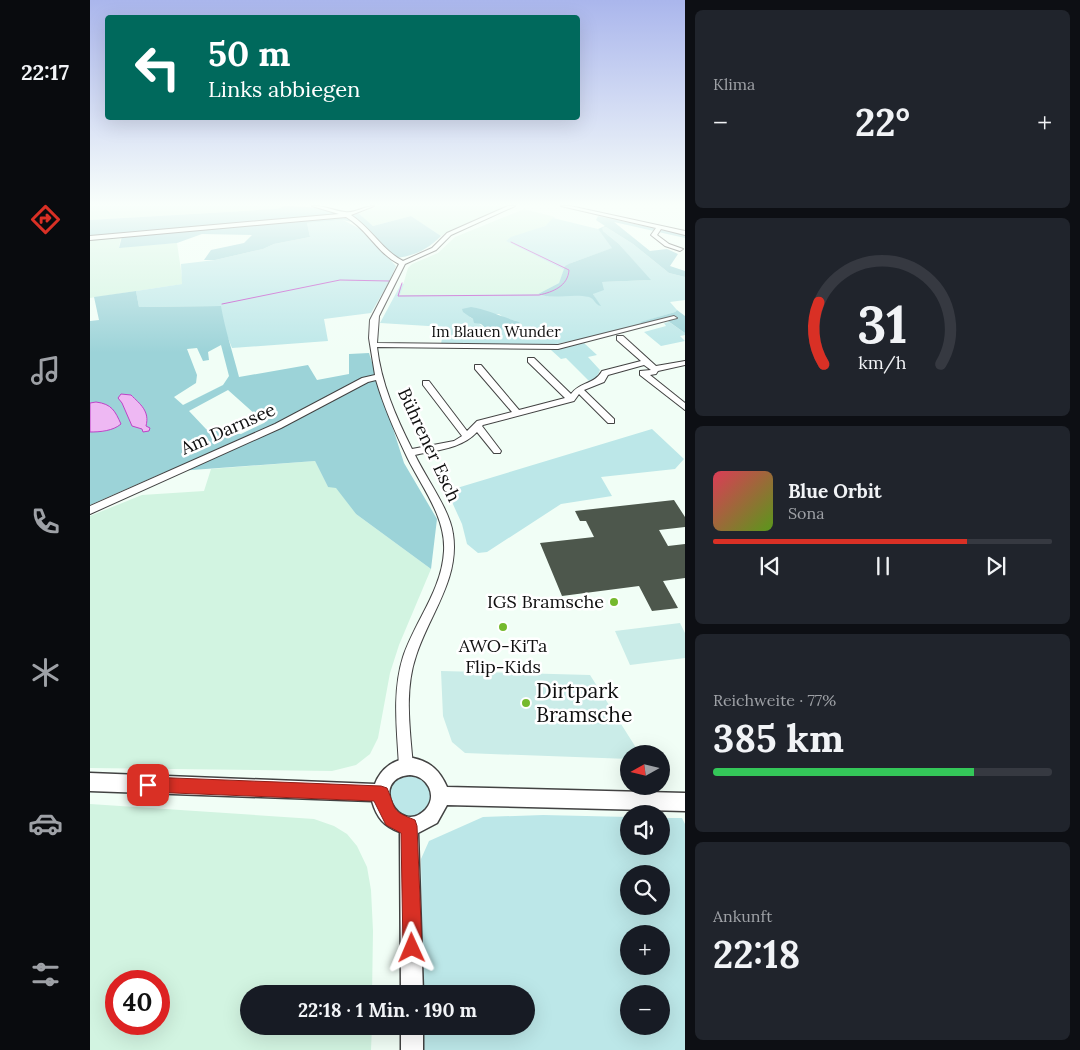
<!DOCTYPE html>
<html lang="de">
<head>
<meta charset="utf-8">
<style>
	body { margin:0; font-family:Lora,serif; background:#20242c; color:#f1f3f6; height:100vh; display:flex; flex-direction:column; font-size:19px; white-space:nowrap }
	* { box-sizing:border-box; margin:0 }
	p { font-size:16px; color:#9ea1a6 }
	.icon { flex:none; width:28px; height:28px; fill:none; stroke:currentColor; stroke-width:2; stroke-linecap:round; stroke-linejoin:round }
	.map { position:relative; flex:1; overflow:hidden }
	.details { display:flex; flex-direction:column; gap:10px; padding:10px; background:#0d0f14; width:395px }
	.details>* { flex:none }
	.top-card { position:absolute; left:15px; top:15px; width:475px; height:105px; border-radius:5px; box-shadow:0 5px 20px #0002; background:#00695c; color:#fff; overflow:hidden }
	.needle { width:32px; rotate:262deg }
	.fabs { position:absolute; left:530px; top:745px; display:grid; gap:10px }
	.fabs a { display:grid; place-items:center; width:50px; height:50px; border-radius:50%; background:#171b24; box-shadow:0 5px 20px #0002; font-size:25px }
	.speed { position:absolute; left:15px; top:970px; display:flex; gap:10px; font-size:25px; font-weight:700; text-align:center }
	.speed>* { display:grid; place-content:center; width:65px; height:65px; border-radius:50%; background:#171b24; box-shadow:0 5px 20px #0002; line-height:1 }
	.speed .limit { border:8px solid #d22; background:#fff; color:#111 }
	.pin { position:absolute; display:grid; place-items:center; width:42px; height:42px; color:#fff; margin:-21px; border-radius:10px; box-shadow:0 2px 8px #0006 }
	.me { position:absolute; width:55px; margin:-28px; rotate:359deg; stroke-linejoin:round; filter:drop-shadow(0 0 4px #0008) }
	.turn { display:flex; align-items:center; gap:18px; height:105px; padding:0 20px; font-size:22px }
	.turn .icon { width:65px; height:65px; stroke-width:2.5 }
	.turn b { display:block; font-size:35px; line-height:42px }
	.big { font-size:38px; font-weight:800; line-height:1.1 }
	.details .card { flex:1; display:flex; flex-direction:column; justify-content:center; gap:8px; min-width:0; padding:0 18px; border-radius:8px; background:#20242c }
	.details .dial { align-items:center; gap:0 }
	.dial svg { height:130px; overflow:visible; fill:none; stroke:#363941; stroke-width:7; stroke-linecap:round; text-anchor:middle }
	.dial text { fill:#f1f3f6; stroke:none }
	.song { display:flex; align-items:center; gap:15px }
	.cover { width:60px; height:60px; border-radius:8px; background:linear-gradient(135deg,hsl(350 70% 55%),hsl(90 70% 35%)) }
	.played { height:5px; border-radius:2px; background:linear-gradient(90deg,#d93025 75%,#363941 75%) }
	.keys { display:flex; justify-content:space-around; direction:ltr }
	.heat { display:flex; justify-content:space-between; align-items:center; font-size:28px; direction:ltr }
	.charge { height:8px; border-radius:4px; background:linear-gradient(90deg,#34c759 77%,#363941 0) }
	.trip { position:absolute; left:150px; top:985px; width:295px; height:50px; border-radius:25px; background:#171b24; box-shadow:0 5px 20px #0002; font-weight:800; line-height:50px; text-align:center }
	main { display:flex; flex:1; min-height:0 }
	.tabs { display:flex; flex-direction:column; width:90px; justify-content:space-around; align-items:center; background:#090b0e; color:#9ea1a6 }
	.tabs .icon { width:35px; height:35px }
	.tabs .on { color:#d93025 }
	.tabs b { font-size:22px; color:#f1f3f6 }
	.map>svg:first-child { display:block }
</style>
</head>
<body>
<main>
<nav class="tabs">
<b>22:17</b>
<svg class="icon on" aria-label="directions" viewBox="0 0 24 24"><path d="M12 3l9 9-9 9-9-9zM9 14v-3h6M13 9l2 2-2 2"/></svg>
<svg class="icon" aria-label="music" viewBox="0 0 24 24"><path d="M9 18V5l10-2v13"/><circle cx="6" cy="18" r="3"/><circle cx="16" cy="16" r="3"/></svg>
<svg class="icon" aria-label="phone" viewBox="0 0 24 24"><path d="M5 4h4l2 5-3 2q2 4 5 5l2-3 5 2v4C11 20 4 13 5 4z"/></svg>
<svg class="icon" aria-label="climate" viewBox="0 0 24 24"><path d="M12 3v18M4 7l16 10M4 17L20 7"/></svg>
<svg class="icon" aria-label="car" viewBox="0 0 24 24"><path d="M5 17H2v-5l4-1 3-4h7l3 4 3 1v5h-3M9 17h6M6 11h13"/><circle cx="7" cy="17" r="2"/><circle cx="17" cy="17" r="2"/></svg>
<svg class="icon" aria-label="filters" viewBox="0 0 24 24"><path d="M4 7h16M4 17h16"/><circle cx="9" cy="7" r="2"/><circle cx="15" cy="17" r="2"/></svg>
</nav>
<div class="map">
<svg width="595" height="1050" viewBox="0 0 595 1050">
	<rect width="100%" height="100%" fill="#f1fef6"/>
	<path fill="#d2f4e1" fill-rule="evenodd" d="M0 206H194L187 209 0 220Z
		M288 206H416L351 236 321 216 283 226 268 214Z
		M434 209 465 217 455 226 417 241 474 270 469 283 448 294 310 295 318 268 322 264 348 253 365 237Z
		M31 237 29 247 87 243 93 284 0 298V240Z
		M225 461 238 487H246L266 514 341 569 309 645 300 673 288 738 280 754 266 765 242 771 0 768V516L52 495 114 491 121 469Z
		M0 804 224 819 244 826 257 834 267 846 277 867 281 890 283 931 282 994H159V1026H282L281 1050H0ZM26 981H69V1024H26Z"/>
	<path fill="#bce7e8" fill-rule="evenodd" d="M463 218 508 229 523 248 481 263 474 270 416 241 421 237 455 226Z
		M253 220 272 230 306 266 299 282 281 313 234 319 238 341 142 348 134 328 130 306 49 307 46 291 92 284 91 264 125 260 173 249 184 244 220 237 217 223Z
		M516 227 543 244 579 273 595 277V300L580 302 587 310 585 312 551 322 555 325 462 345 351 344 354 327 290 323 311 284H314L310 295 448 294C465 301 485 289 502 298 505 300 507 304 510 306L503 294 512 282 560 280 529 244 513 231 511 228ZM409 314 414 318 426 321 396 329 380 317Z
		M579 322 595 333V335L590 336 595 341 571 346 554 332 576 326 574 323Z
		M494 343 507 355 498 357 510 370 506 379 499 381 476 358 471 359 461 350Z
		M562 429 594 459 585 469 511 477 522 496 471 504 397 552 388 553 377 544 372 524 357 491Z
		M299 796a21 21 0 1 1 42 0a21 21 0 1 1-42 0Z
		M453 815 539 817V846H571V818H592L595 824V1050H334V1026H436V994H333L331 859 339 841 393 817ZM539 874H571V906H539ZM539 934H571V966H539ZM539 994H571V1026H539Z"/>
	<path fill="#9cd3d8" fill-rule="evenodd" d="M194 206C217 206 244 208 263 222L253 220 217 223 220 237 184 244 173 249 125 260H114L121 250 154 243 162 235 112 234 87 243 29 248 32 236 0 239V220L187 209Z
		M268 213 283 226 321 216 351 236C338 249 325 256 306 258L277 228 262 216Z
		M508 216 595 235V238L524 222 560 251 577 249 588 254 580 266 595 271V277L579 273 543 244 516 227 512 228 513 231 529 244 561 280 512 282 514 290 503 294 511 306C505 305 505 299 499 297 482 293 462 300 448 294L469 283 475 266 481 263 522 248 508 229 515 226 506 220Z
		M46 291 49 307 131 306C135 330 143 353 149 377L218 365 227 380 259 374V354L279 353 314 463 347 519 341 569 266 514 246 488 238 487 225 461 75 472 0 505V432L16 431 6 402 0 403V321L9 320 4 297ZM131 345 139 376 133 385 93 405 84 397 106 383 107 375 97 349 107 348 113 361 119 360 118 352ZM138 390 175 423H174L151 434 116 429 99 411ZM41 395C50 404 60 412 56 426L37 414 32 403Z
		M381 307C399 310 412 317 429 322L431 325 410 330H398L391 324 384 323 383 319 373 312 372 309Z
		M587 310 595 316V333L575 319 555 325 550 322 585 312Z"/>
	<path fill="#caece8" d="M590 623 595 633V658L540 665 525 631Z
		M351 671 500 675 550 754H539V759L375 753 362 742 353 716Z"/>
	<path fill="#eeb8f3" stroke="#be42c7" d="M31 394 41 395C50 404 60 411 56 426L60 428 59 431 53 432 52 429 42 426 32 403 28 398Z
		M6 402C22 404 25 411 31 424 23 431 10 432 0 432V403Z"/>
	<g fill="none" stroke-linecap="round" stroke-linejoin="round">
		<path stroke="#be42c7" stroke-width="1" d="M312 283 308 296 449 295C463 292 478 286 479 270L421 242
			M132 304 250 280 299 281"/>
	</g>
	<path fill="#4d574c" d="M584 500 595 517V527L569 530 578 546 595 544V578L573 581 588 608 562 611 549 586 472 596 450 543 504 537 496 521H490L485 511Z"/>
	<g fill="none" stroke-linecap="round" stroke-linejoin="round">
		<g stroke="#424242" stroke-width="2">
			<path id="minor" d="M222 206C234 205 244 211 255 212 264 214 274 206 284 206L261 215C281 228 292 250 313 261L342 248 357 233 418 206H425L361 235 346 250 315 264 289 316 287 343 468 345 584 316 587 318 468 349 287 347C291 383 306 417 322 449L364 441 372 436 333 385V381H339L377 431 387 421 422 412 385 369V365H391L429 410 475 398 438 362V358H444L481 394C491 381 504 385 512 371L551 361 527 340V336H533L566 366 595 361V365L568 371 566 374 560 375 595 403V410L550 375V371L561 370 554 365 518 375 514 382 494 390 524 419V423H518L489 394 484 401 393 425 392 426 411 451 410 453H404L387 432C371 449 347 450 325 455 336 478 360 510 363 534 370 579 339 615 326 656 314 691 320 730 323 766L321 771 316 773 311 771 309 766C307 730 302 692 313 657 325 621 352 590 354 551 356 517 331 486 317 457 305 432 294 407 286 380L278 382 191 428 0 514V506L185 424 272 378 285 375 279 338 280 320 309 264C287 253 277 229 256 217L0 240V236L249 214Z
				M471 206H480L595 231V235L571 229 567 235 579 244 593 249 590 251 575 246 561 235 566 228Z"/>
		</g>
		<g stroke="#424242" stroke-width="3">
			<path id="tertiary" d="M323 758C341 762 350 771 357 787L595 793V811L357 805 347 823 328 833 333 994H311L310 832C294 826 287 818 282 801L0 791V773L285 784C291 768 305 758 323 758ZM320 775C337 776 348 795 336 809 309 838 278 778 320 775Z
				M311 1026H333V1050H311Z"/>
		</g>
		<use href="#minor" fill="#fff" fill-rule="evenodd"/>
		<use href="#tertiary" fill="#fff" fill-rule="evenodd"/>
	</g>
	<linearGradient id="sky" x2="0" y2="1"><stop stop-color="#aab6ec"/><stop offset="0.58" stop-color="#f9fffb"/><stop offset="1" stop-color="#f9fffb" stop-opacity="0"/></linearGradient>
	<rect width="595" height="353" fill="url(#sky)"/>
	<path fill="#d93025" stroke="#8d1f18" d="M58 777 291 786 297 788C307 811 300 810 325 820L327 826 332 948 329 954 322 957 316 954 313 948 311 833 296 825 284 801 58 792 52 790 50 785 52 779Z"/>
	<g fill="#75b92d" stroke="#fff" stroke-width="2">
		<circle cx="524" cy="602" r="5"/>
		<circle cx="413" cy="627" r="5"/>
		<circle cx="436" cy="703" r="5"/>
	</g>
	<g text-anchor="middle" stroke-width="5" stroke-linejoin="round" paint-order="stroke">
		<g font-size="15" fill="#0f0f0f" stroke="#fff">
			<text x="406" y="337">Im Blauen Wunder</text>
		</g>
		<g font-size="18" fill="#0f0f0f" stroke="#fff">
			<text transform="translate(138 429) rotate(-24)" y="6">Am Darnsee</text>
			<text transform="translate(339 445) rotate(65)" y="6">Bührener Esch</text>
		</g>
		<g font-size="18" fill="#0f0f0f" stroke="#fff" text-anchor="end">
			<text x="514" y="608">IGS Bramsche</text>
			<text x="413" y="652" text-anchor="middle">AWO-KiTa<tspan x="413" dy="21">Flip-Kids</tspan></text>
		</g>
		<g font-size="21" fill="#0f0f0f" stroke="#fff" text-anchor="start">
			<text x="446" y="698">Dirtpark<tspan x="446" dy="24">Bramsche</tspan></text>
		</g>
	</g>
</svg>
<div class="fabs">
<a><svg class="needle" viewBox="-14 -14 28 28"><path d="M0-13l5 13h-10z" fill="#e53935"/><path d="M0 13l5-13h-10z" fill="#9ea1a6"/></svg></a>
<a><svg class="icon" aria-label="sound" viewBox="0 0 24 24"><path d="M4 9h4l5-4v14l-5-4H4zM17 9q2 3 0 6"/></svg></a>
<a><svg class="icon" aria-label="search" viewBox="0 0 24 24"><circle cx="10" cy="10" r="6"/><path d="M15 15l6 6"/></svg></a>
<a>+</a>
<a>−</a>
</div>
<div class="speed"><div class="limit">40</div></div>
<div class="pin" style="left:58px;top:785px;background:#d93025"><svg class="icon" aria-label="arrive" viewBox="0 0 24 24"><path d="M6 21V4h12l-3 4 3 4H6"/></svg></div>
<svg class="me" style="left:322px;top:948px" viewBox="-20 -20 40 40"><path d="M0-17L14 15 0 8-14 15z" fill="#d93025" stroke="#fff" stroke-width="4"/></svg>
<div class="trip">22:18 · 1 Min. · 190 m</div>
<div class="top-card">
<div class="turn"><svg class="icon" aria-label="left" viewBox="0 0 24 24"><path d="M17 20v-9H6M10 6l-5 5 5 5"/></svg><div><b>50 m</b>Links abbiegen</div></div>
</div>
</div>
<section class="details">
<div class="card"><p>Klima</p>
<div class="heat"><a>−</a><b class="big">22°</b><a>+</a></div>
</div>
<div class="card dial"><svg viewBox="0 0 100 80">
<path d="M14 69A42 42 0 1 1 86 69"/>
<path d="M14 69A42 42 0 0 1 11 31" stroke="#d93025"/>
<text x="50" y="56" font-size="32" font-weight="700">31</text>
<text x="50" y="72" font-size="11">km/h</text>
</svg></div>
<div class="card">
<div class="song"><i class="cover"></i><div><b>Blue Orbit</b><p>Sona</p></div></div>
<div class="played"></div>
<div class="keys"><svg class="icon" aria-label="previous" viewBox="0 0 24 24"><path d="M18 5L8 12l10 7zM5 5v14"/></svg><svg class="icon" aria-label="pause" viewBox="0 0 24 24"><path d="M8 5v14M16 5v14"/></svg><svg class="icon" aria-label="next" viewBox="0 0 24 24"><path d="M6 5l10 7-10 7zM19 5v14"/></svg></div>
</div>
<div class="card"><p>Reichweite · 77%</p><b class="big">385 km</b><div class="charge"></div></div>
<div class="card"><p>Ankunft</p><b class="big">22:18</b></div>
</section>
</main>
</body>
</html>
